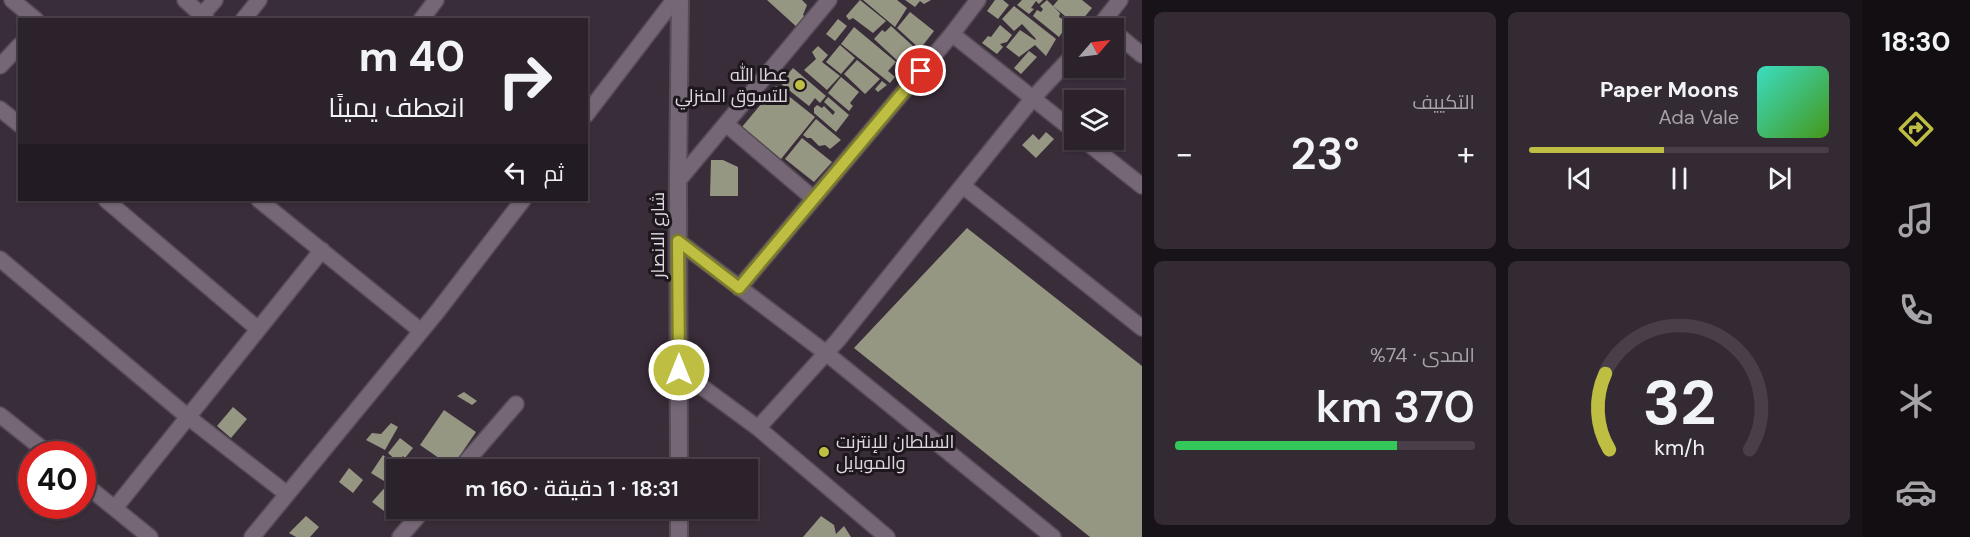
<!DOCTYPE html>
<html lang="ar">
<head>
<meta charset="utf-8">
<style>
	body { margin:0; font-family:"DM Sans",Cairo,sans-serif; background:#342a34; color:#f1f3f6; direction:rtl; height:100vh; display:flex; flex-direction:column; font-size:22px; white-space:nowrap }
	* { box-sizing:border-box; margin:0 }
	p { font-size:20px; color:#a6a4a9 }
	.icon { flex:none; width:33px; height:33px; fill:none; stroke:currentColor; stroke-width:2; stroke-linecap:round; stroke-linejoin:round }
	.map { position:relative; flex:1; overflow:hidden; direction:ltr }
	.details { display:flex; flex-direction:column; gap:12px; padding:12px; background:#181318; width:720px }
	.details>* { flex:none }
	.top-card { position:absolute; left:18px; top:18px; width:570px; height:183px; border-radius:0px; box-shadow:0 2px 4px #0004,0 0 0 2px #483f48; direction:rtl; background:#2c222c; color:#f1f3f6; overflow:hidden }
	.needle { width:39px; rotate:62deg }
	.buttons { position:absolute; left:1064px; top:18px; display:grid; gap:12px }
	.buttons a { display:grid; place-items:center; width:60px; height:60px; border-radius:0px; background:#2c222c; box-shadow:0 2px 4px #0004,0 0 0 2px #483f48; font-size:30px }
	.speed { position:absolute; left:18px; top:441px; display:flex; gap:12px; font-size:30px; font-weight:700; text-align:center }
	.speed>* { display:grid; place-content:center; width:78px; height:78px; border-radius:50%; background:#2c222c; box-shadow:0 2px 4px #0004,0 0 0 2px #483f48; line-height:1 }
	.speed .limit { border:9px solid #d22; background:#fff; color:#111 }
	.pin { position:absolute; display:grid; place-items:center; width:51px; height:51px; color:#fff; margin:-26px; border:3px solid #fff; border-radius:50%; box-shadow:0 2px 6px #0007 }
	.me { position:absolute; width:66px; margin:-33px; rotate:0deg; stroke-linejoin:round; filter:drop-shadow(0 0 4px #0008) }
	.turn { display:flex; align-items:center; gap:21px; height:126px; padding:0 24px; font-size:27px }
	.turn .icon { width:78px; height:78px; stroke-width:2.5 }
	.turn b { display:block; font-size:42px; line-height:51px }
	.then { display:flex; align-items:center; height:57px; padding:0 24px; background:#0003; gap:12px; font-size:22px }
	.big { font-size:45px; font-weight:600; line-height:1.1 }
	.details .widget { flex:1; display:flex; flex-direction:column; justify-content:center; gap:9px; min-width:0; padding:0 21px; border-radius:9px; background:#342a34 }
	.details .dial { align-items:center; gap:0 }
	.dial svg { height:156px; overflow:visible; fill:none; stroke:#483f48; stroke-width:7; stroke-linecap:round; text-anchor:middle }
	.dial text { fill:#f1f3f6; stroke:none }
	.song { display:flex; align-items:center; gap:18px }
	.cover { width:72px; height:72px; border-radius:9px; background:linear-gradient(135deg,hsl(170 70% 55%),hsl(100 70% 35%)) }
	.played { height:6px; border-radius:3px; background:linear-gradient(90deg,#bebf42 45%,#483f48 45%) }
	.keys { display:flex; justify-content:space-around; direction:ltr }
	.heat { display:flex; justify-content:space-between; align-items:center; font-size:33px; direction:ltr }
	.charge { height:9px; border-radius:4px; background:linear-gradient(90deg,#34c759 74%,#483f48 0) }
	.details .tiles { flex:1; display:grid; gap:12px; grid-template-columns:repeat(2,1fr) }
	.trip { position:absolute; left:386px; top:459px; width:372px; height:60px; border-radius:0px; background:#2c222c; box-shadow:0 2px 4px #0004,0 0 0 2px #483f48; font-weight:600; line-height:60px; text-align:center; direction:rtl }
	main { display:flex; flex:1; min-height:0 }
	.tabs { display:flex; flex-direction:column; width:108px; justify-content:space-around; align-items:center; background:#120e12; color:#a6a4a9 }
	.tabs .icon { width:42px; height:42px }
	.tabs .active { color:#bebf42 }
	.tabs b { font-size:27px; color:#f1f3f6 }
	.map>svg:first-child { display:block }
</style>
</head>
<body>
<main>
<nav class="tabs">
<b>18:30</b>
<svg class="icon active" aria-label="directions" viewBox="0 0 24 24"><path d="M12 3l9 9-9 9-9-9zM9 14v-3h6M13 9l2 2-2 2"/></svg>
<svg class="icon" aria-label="music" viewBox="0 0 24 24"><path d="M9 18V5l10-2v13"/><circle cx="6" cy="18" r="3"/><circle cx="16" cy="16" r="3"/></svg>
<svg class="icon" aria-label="phone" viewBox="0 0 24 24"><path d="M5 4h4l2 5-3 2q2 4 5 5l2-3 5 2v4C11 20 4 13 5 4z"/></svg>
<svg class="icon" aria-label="climate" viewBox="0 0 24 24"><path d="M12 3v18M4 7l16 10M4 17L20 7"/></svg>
<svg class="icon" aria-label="car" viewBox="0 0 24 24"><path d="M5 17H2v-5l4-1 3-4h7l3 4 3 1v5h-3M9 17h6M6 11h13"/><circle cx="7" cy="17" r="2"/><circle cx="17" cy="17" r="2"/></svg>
</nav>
<section class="details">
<div class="tiles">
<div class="widget">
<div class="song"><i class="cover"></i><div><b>Paper Moons</b><p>Ada Vale</p></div></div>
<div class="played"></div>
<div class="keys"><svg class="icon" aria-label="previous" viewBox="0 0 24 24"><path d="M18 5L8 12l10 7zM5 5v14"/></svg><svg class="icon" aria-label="pause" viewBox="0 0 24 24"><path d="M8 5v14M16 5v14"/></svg><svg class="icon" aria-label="next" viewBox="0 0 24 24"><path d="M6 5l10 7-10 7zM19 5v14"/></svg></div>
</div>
<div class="widget"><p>التكييف</p>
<div class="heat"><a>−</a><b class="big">23°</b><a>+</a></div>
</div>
<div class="widget dial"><svg viewBox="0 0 100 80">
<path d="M14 69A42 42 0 1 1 86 69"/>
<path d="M14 69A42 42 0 0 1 12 30" stroke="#bebf42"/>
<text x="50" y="56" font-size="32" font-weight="700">32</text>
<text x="50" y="72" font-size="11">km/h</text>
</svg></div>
<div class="widget"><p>المدى · 74%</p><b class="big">370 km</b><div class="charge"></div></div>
</div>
</section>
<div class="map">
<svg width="1142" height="537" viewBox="0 0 1142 537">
	<rect width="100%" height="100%" fill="#3a2d3a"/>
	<path fill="#969783" d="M767 0H802L807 5 803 15 808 19 799 29Z
		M860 0 886 21 873 33 853 18 849 20 846 16Z
		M863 0H897L907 8 895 27Z
		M905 0H931L924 4 920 1 915 7Z
		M995 0H1003L1009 5 998 19 987 11Z
		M1022 0H1043L1039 4 1036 1 1031 8 1034 9 1029 14 1017 5Z
		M1047 0 1060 13 1059 17 1069 23 1059 37 1033 16 1037 10 1041 12 1043 9 1040 6Z
		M1058 0H1082L1092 8 1077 26 1053 6Z
		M1014 6 1056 39 1046 56 1035 45 1019 57 1006 47 1020 30 1035 40 1036 39 1022 24 1014 31 1002 19Z
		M910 12 934 31 920 49 897 28Z
		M838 19 847 26 835 41 826 34Z
		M1000 25 1012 35 1007 42 1000 44 1003 47 997 54 982 43 988 36 991 37Z
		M891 26 913 46 900 63 874 39 882 30 885 32Z
		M854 27 896 62 888 71 895 77 890 83 841 44Z
		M840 45 855 58 841 74 826 62Z
		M818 46 828 55 822 62 840 76 827 90 804 70 816 59 812 52Z
		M1029 51 1037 57 1021 74 1014 68Z
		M857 60 880 79 865 94 844 74Z
		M793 68 826 96 820 103 815 98 809 106 780 83Z
		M841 77 859 92 850 103 853 106 849 111 828 93Z
		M882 81 887 85 878 92 875 89Z
		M776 86 815 117 781 159 742 127Z
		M828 97 849 115 836 132 814 113V108L817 105 822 108 824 106 833 115 835 112 824 102Z
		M816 119 841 140 830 149 825 145 819 146 811 138H807L803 135Z
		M1046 132 1054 139 1036 158 1022 145 1033 134 1039 140Z
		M802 138 832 162 814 182 785 159Z
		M711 160H723L738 167V196H710Z
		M967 228 1142 366V537H1090L854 348Z
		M464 392 477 401 472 405 457 396Z
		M233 407 247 419 231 438 217 426Z
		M444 410 476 432 452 467 420 445Z
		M391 423 398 427 385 450 366 440 372 433 381 434Z
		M400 438 413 448 405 458 403 456 398 462 388 453Z
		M383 455 396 466 384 481 371 473Z
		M431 461 444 470H425Z
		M349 468 363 480 353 493 339 482Z
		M747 477 755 481 747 498Z
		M388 484 396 492V505L391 509 384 511 372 502Z
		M714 508H742L737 518 722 511 719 517 712 513Z
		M306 516 319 527 310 537H296L289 533Z
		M821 516 834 525 836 534 844 526 851 537H803Z"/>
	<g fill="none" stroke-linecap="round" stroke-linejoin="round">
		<g stroke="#564c56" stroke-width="18">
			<path id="minor" d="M12 0 36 20
				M185 0 207 20
				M202 15 215 0
				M243 20 259 0
				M421 20 436 0
				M1098 28 1120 0
				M1113 31 1142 55
				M952 34 1074 131
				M0 66 20 45
				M0 109 20 125
				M586 115 674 0
				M726 124 814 199
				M1084 140 1142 186
				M678 181 829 0
				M963 186 1142 328
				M106 200 258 329
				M259 200 421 331
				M678 241 826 353 1053 537
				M0 259 188 417 287 494
				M739 288 952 34 978 0
				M679 370 758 428 887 537
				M0 415 49 454
				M758 428 838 340 1033 98 1074 54
				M459 470 516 404
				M82 482 150 537
				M115 508 322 250
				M252 537 437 312 523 200
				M400 537 425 508"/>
		</g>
		<g stroke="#564c56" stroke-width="20">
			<path id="tertiary" d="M679 470 678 181 680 0
				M679 508V537"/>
		</g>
		<use href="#minor" stroke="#756775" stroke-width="15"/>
		<use href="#tertiary" stroke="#756775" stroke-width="16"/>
	</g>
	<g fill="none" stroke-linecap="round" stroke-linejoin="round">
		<g stroke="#7c7c2b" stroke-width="15">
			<path id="route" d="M679 370 678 241 739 288 921 71"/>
		</g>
		<use href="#route" stroke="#bebf42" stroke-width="10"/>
	</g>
	<g fill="#bebf42" stroke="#1e181e" stroke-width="2">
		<circle cx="800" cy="85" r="6"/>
		<circle cx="824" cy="452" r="6"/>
	</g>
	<g text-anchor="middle" stroke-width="6" stroke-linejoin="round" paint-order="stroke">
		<g font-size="18" fill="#e0d8e0" stroke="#1e181e" text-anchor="end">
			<text x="788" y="81">عطا الله<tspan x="788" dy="21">للتسوق المنزلي</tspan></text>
			<text x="836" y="448" text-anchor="start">السلطان للإنترنت<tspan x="836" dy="21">والموبايل</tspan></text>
		</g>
		<g font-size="18" fill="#e0d8e0" stroke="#1e181e">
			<text transform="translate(658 235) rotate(-90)" y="6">شارع الانصار</text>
		</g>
	</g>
</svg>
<div class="buttons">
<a><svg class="needle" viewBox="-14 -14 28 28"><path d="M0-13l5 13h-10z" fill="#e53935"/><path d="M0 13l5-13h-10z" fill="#a6a4a9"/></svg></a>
<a><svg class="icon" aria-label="layers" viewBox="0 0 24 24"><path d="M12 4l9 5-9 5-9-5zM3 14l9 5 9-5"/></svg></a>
</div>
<div class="speed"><div class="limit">40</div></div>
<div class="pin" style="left:921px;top:71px;background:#d93025"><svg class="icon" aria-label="arrive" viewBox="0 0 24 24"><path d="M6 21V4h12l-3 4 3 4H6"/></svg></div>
<svg class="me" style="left:679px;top:370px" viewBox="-20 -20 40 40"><circle r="17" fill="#bebf42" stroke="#fff" stroke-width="3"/><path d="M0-11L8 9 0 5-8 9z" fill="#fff"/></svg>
<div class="trip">18:31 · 1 دقيقة · 160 m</div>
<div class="top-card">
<div class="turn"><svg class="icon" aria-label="right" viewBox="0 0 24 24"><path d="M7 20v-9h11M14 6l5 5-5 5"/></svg><div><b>40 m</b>انعطف يمينًا</div></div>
<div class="then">ثم<svg class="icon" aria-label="left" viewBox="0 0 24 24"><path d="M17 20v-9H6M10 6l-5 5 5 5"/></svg></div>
</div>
</div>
</main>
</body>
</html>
